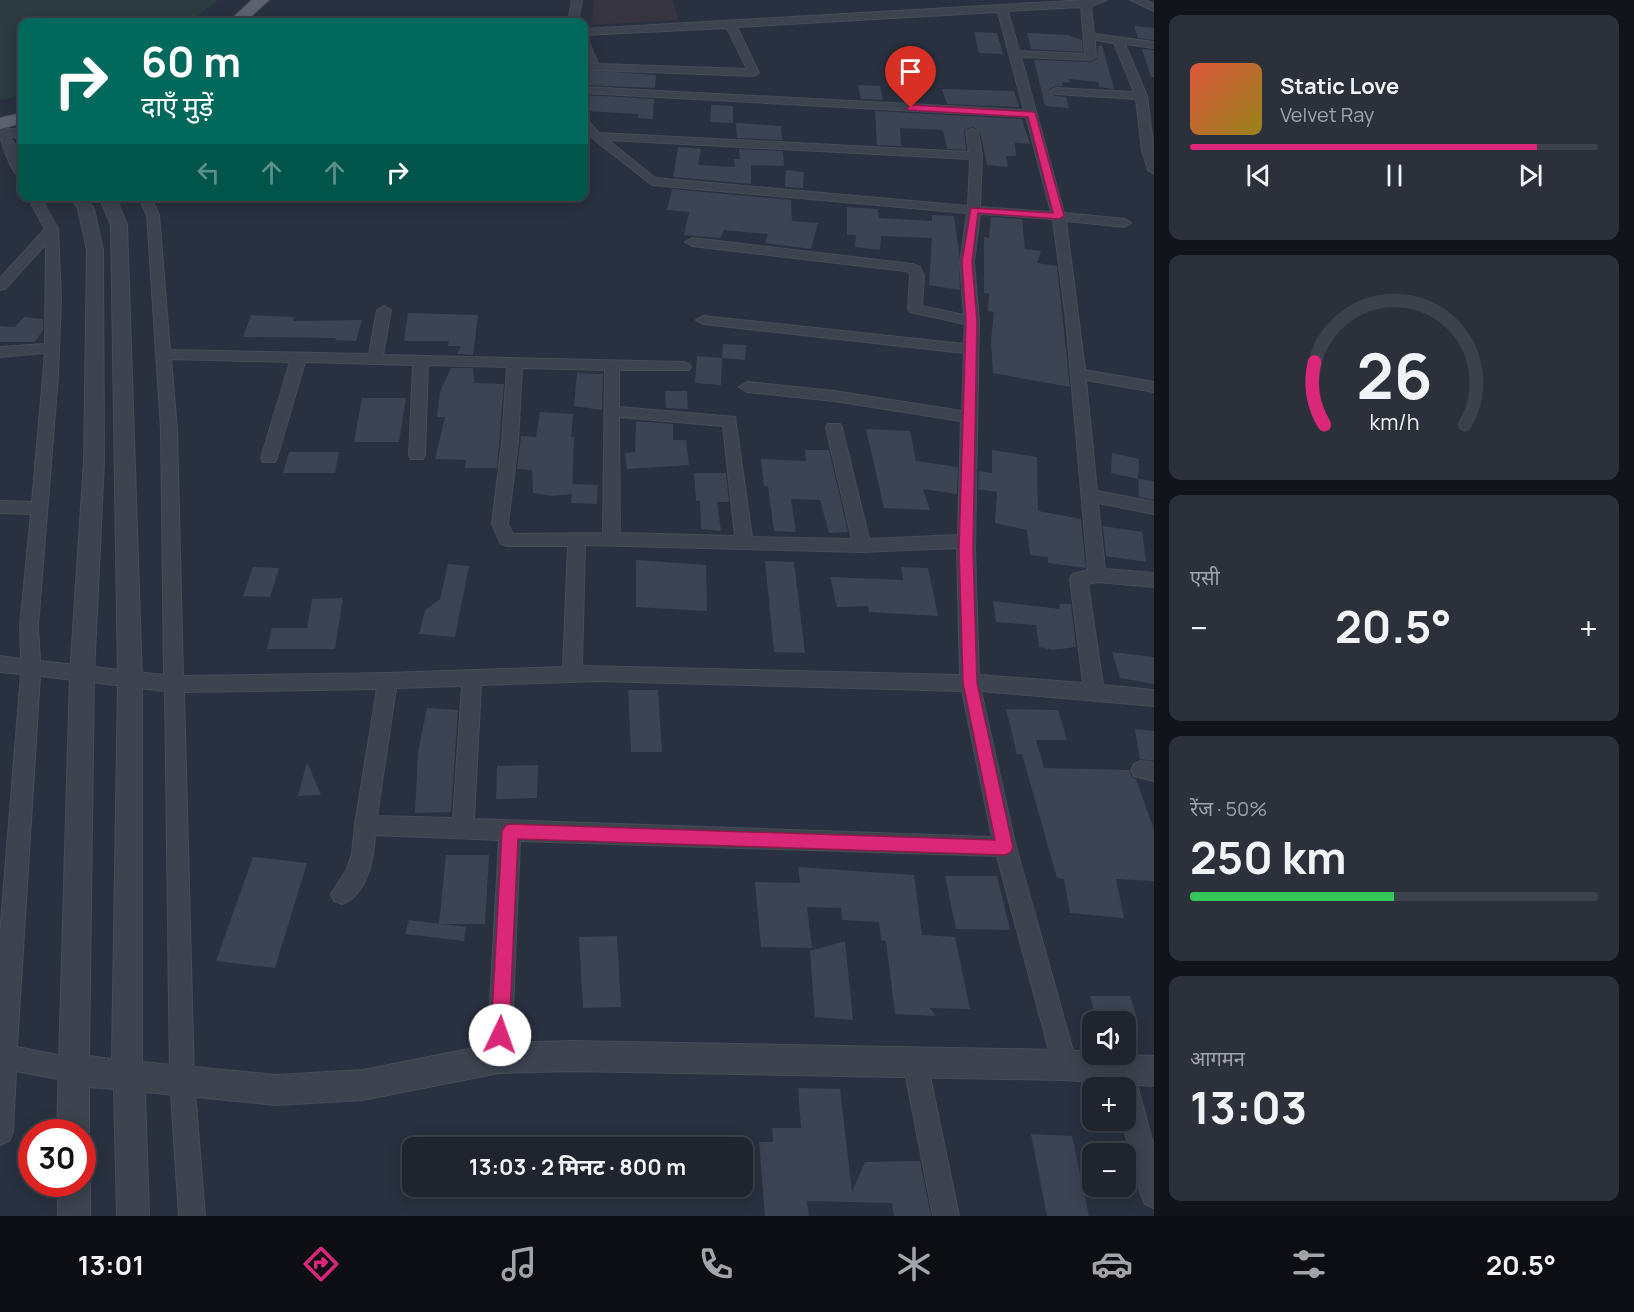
<!DOCTYPE html>
<html lang="hi">
<head>
<meta charset="utf-8">
<style>
	body { margin:0; font-family:Manrope,"Noto Sans Devanagari",sans-serif; background:#2c303b; color:#f1f3f6; height:100vh; display:flex; flex-direction:column; font-size:22px; white-space:nowrap }
	* { box-sizing:border-box; margin:0 }
	p { font-size:20px; color:#a1a4aa }
	.icon { flex:none; width:33px; height:33px; fill:none; stroke:currentColor; stroke-width:2; stroke-linecap:round; stroke-linejoin:round }
	.map { position:relative; flex:1; overflow:hidden }
	.side { display:flex; flex-direction:column; gap:15px; padding:15px; background:#11141a; width:480px }
	.side>* { flex:none }
	.hud { position:absolute; left:18px; top:18px; width:570px; height:183px; border-radius:12px; box-shadow:0 3px 15px #0003,0 0 0 2px #3c414b; background:#00695c; color:#fff; overflow:hidden }
	.controls { position:absolute; left:1082px; top:1011px; display:grid; gap:12px }
	.controls a { display:grid; place-items:center; width:54px; height:54px; border-radius:12px; background:#1f242f; box-shadow:0 3px 15px #0003,0 0 0 2px #3c414b; font-size:30px }
	.speed { position:absolute; left:18px; top:1119px; display:flex; gap:12px; font-size:30px; font-weight:700; text-align:center }
	.speed>* { display:grid; place-content:center; width:78px; height:78px; border-radius:50%; background:#1f242f; box-shadow:0 3px 15px #0003,0 0 0 2px #3c414b; line-height:1 }
	.speed .limit { border:9px solid #d22; background:#fff; color:#111 }
	.pin { position:absolute; display:grid; place-items:center; width:51px; height:51px; color:#fff; margin:-62px -26px; border-radius:50% 50% 50% 0; rotate:-45deg; box-shadow:0 0 6px #0007 }
	.pin .icon { rotate:45deg }
	.me { position:absolute; width:66px; margin:-33px; rotate:3deg; stroke-linejoin:round; filter:drop-shadow(0 0 4px #0008) }
	.turn { display:flex; align-items:center; gap:21px; height:126px; padding:0 24px; font-size:27px }
	.turn .icon { width:78px; height:78px; stroke-width:2.5 }
	.turn b { display:block; font-size:42px; line-height:51px }
	.lanes { display:flex; align-items:center; height:57px; padding:0 24px; background:#0003; justify-content:center; gap:30px; direction:ltr }
	.lanes .off { opacity:.35 }
	.big { font-size:45px; font-weight:700; line-height:1.1 }
	.side .tile { flex:1; display:flex; flex-direction:column; justify-content:center; gap:9px; min-width:0; padding:0 21px; border-radius:12px; background:#2c303b }
	.side .dial { align-items:center; gap:0 }
	.dial svg { height:156px; overflow:visible; fill:none; stroke:#3c414b; stroke-width:7; stroke-linecap:round; text-anchor:middle }
	.dial text { fill:#f1f3f6; stroke:none }
	.song { display:flex; align-items:center; gap:18px }
	.cover { width:72px; height:72px; border-radius:9px; background:linear-gradient(135deg,hsl(10 70% 55%),hsl(50 70% 35%)) }
	.played { height:6px; border-radius:3px; background:linear-gradient(90deg,#db2777 85%,#3c414b 85%) }
	.keys { display:flex; justify-content:space-around; direction:ltr }
	.heat { display:flex; justify-content:space-between; align-items:center; font-size:33px; direction:ltr }
	.charge { height:9px; border-radius:4px; background:linear-gradient(90deg,#34c759 50%,#3c414b 0) }
	.trip { position:absolute; left:402px; top:1137px; width:351px; height:60px; border-radius:12px; background:#1f242f; box-shadow:0 3px 15px #0003,0 0 0 2px #3c414b; font-weight:700; line-height:60px; text-align:center }
	.menu { display:flex; height:96px; justify-content:space-around; align-items:center; background:#0c0e13; color:#a1a4aa }
	.menu .icon { width:42px; height:42px }
	.menu .on { color:#db2777 }
	.menu b { font-size:27px; color:#f1f3f6 }
	main { display:flex; flex:1; min-height:0 }
	.map>svg:first-child { display:block }
</style>
</head>
<body>
<main>
<div class="map">
<svg width="1154" height="1216" viewBox="0 0 1154 1216">
	<rect width="100%" height="100%" fill="#29303f"/>
	<path fill="#373441" d="M594 0H673L678 20 591 25Z"/>
	<path fill="#2b3b40" d="M0 0H218L190 22H22V94L0 101Z"/>
	<path fill="#3c4454" d="M1134 26 1154 28V40L1138 38Z
		M974 32 997 33 1003 54 979 53Z
		M1027 33 1068 35 1082 40 1083 52 1031 49Z
		M1102 45 1114 89 1099 87 1098 82 1069 79 1070 83 1062 82 1063 86H1055L1048 90 1055 96 1066 97 1069 108 1045 106 1034 60 1091 62 1097 59 1098 46Z
		M1142 49 1154 50V77H1151Z
		M584 70 656 75 655 88 584 85Z
		M858 85 880 86 883 100 861 99Z
		M942 89 1014 91 1019 107 947 104Z
		M585 95 654 99 653 119 638 118V114L584 111Z
		M711 105 733 106V123L710 122Z
		M875 111 1022 119 1030 144 1015 143 1016 156H1006L1008 167 987 165 980 132 973 127 964 131 966 150 947 149 943 130 900 128 901 146 877 145Z
		M736 123 781 126 782 140 737 138Z
		M678 147 701 149 698 165 735 167 734 159H740L739 149 783 151 784 166 751 165V184L673 177Z
		M786 170 804 172 803 188 785 187Z
		M672 189 791 200 792 221 818 223 811 249 765 243 768 234 724 230 720 238 684 235 689 212 667 210Z
		M847 207 878 209 879 218 932 221V215L954 216 959 253 960 290 929 285 932 238 881 236 880 250 855 247 856 235H847Z
		M991 217 1022 219 1025 249 1041 251 1037 263 1057 266 1070 387 993 373 991 341 994 312 988 311 989 294 984 293V237L989 238Z
		M408 313 478 315 473 355 457 354 461 346H448L449 341H404Z
		M251 315 294 317 293 321 362 320 356 341 335 340 336 338 243 337Z
		M24 317 43 319V330L35 342H0V326L15 327Z
		M723 344 746 345 745 360 722 358Z
		M697 356 722 358 721 385 695 383Z
		M451 368H473L474 383 504 384 497 468H465L466 460 435 459 445 417H437L440 392Z
		M577 373 603 374 602 410 574 406Z
		M665 391H687L688 409 666 408Z
		M362 398H406L399 442H354Z
		M540 412 573 414 571 437H574L572 493V484L598 485 597 504 571 503 572 494 552 496 533 493 532 470 517 469 521 436 536 437Z
		M636 421 673 424V440H686L689 465 627 469 625 453 635 452Z
		M866 429 910 431 916 461 958 467 957 494 923 489 930 510 884 508Z
		M805 450H829L848 532 829 533 820 500 791 499 796 532 774 531 768 486H764L761 459 806 461Z
		M992 450 1037 457 1038 511 1081 519 1086 568 1048 563V557L1030 555 1027 530 995 523 997 492 978 489 979 471 992 473Z
		M289 452H339L335 473H283Z
		M1112 453 1139 459 1138 479 1111 473Z
		M694 473H726L729 502H717L721 531 701 529 700 501H696Z
		M1138 479 1154 481V500L1139 497Z
		M1103 526 1142 532 1146 562 1106 556Z
		M636 560 706 565 707 611 636 607Z
		M765 561 794 562 805 653 774 652Z
		M448 564 469 566 455 637 419 634 425 610 440 599Z
		M253 567 279 568 270 597 243 596Z
		M901 567 928 568 938 616 869 612 868 606 837 607 830 577 903 580Z
		M343 598 335 649H267L272 628H307L312 599Z
		M993 601 1060 609 1059 604H1071L1076 647 1053 650 1039 647 1036 625 996 622Z
		M1112 652 1154 657V684L1120 678Z
		M628 690H658L662 752H631Z
		M427 708 458 710 451 812 415 813 418 752Z
		M1006 709 1058 710 1067 740H1036L1044 768 1129 770 1132 777 1136 779 1154 830V881L1116 879 1124 918 1070 913 1064 879 1057 878 1022 754H1017Z
		M1135 729 1154 731V761L1140 759Z
		M307 762 321 795 298 796Z
		M538 765 537 798 496 799 497 766Z
		M446 855H489L485 924H439Z
		M253 857 307 863 275 968 216 961Z
		M798 867 914 875 922 935 955 937 970 1009 930 1008 936 1016 895 1014 886 941 881 940 879 922 842 920 841 908 807 907 812 948 761 947 755 882 800 883Z
		M945 876H997L1010 930 956 929Z
		M409 920 466 927 464 941 405 934Z
		M617 936 621 1007 583 1008 579 937Z
		M845 941 853 1020 815 1017 810 951Z
		M1090 996H1130L1138 1022H1097Z
		M798 1088 840 1089 852 1192 865 1162 920 1161 931 1216H894L892 1203 807 1201 809 1216H765L759 1142H773L772 1128H801Z
		M1031 1134 1072 1136 1089 1216H1047Z"/>
	<g fill="none" stroke-linecap="round" stroke-linejoin="round">
		<g stroke="#474c58" stroke-width="2">
			<path id="minor" d="M572 0H582L578 22H568Z
				M1086 0H1107L1091 6 1094 34 1154 42V48L1125 44 1147 96 1154 151V174L1148 170 1142 151 1136 99 1056 94 1050 91 1056 88 1134 92 1114 43 1095 40 1096 57 1091 60 1021 57 1064 213 1125 219 1131 223 1125 227 1066 221 1085 370 1154 382V392L1086 380 1097 491 1154 502V514L1098 503 1105 569 1154 573V587L1097 582 1088 584 1103 685 1154 690V706L981 691 1016 847 1077 1065 1074 1074 1065 1077 1056 1074 1053 1065 997 856 520 841 511 1058 507 1066 499 1070 491 1066 487 1058 499 840 375 835C374 859 367 895 342 904L334 901 331 894 346 871 352 854 355 825 377 689 184 692 194 1079 205 1216H179L170 1079 165 691 40 676 17 1047 73 1058 82 1061 85 1070 82 1079 73 1082 16 1071 13 1132 9 1141 0 1145V934L21 674 0 672V656L21 659 20 626 31 514 0 513V501L32 502 45 353 0 357V347L45 344 46 244 5 289 0 290V278L45 229 27 196H40L58 229 61 299 58 376 38 626 40 661 164 675 161 429 147 215 138 196H150L159 215 170 350 369 354 377 310 384 306 391 310 383 355 684 362 689 364 691 367 689 370H619V407L735 417 752 537 852 539 826 428 828 424H840L842 428 869 539 958 535 961 421 834 401 747 392 739 387 747 382 834 391 962 411 964 353 703 324 696 320 703 316 964 344 965 324 910 312 908 309 910 276 909 272 905 271 692 246 685 242 692 238 912 264 920 267 924 276 922 306 964 315 960 262 967 213 652 185 592 138 584 129V120L588 121 599 133 969 152 966 132 972 129 978 132 982 156 980 207 1051 212 1026 117 584 93V87L1024 110 998 12 737 27 759 73 754 76 594 70C583 66 583 50 584 40L589 43 598 64 747 69 727 28 584 35V29ZM1081 7 1085 54 1019 51 1008 11ZM608 140 970 159 968 206 655 178ZM980 214 1053 219 1066 320 1088 570 1073 574 1070 579 1083 683 979 675 975 549 979 321 974 262ZM171 359 290 362 261 458 263 462H275L277 458 305 362 413 365 409 455 411 459H423L425 455 428 365 507 367 502 442 492 524 501 544 507 546H568L563 667 388 673 183 676 177 429ZM522 368 605 370 603 533 513 534 508 524 518 442ZM619 417 723 426 735 536 620 533ZM585 545 862 552 957 548 960 675 582 666ZM599 681 962 691 992 837 474 819 481 685ZM462 686 453 818 377 816 396 688Z
				M1131 0H1144L1154 4V11Z
				M0 131C18 137 22 162 22 179 12 176 0 141 0 131Z
				M1141 761 1154 763V781L1134 776 1131 770 1134 764Z
				M915 1050 924 1053 927 1062 959 1216H933L903 1062 906 1053Z
				M1121 1058 1130 1061 1133 1070 1154 1147V1208L1145 1204 1141 1195 1122 1120H1125V1088H1113L1109 1070 1112 1061Z"/>
		</g>
		<g stroke="#474c58" stroke-width="2">
			<path id="tertiary" d="M0 128 22 130V138L0 136Z
				M70 196H85L94 209 103 250 104 461 94 675 89 1056 112 1059 118 681 111 225 99 196H115L127 225 142 681V1062L276 1075 363 1070 499 1043 571 1041 1065 1050 1092 1052V1054L1154 1056V1086L1065 1080 571 1071 499 1073 363 1100 276 1105 145 1092 149 1216H117L114 1089 89 1087V1132L84 1143 82 1132H57L70 675 84 461 87 250 78 209Z
				M82 1171 85 1173 90 1184V1216H58V1184H82Z"/>
		</g>
		<g stroke="#474c58" stroke-width="2">
			<path id="primary" d="M252 0H269L245 22H228Z
				M22 113V123L0 129V118Z"/>
		</g>
		<use href="#minor" fill="#3d434f" fill-rule="evenodd"/>
		<use href="#tertiary" fill="#3d434f" fill-rule="evenodd"/>
		<use href="#primary" fill="#5c626f" fill-rule="evenodd"/>
	</g>
	<path fill="#db2777" stroke="#8e194d" stroke-width="1.5" d="M911 105 1035 112 1064 216 1059 219 978 213 972 262 977 321 973 549 977 683 1013 847 1011 852 1005 855 518 839 509 1035 507 1041 500 1044 494 1041 491 1035 502 831 505 826 510 824 995 840 963 683 959 549 966 321 962 262 971 208 1053 213 1028 117 908 110 907 108Z"/>
</svg>
<div class="controls">
<a><svg class="icon" aria-label="sound" viewBox="0 0 24 24"><path d="M4 9h4l5-4v14l-5-4H4zM17 9q2 3 0 6"/></svg></a>
<a>+</a>
<a>−</a>
</div>
<div class="speed"><div class="limit">30</div></div>
<div class="pin" style="left:911px;top:108px;background:#d93025"><svg class="icon" aria-label="arrive" viewBox="0 0 24 24"><path d="M6 21V4h12l-3 4 3 4H6"/></svg></div>
<svg class="me" style="left:500px;top:1035px" viewBox="-20 -20 40 40"><circle r="19" fill="#fff"/><path d="M0-13L10 11 0 6-10 11z" fill="#db2777"/></svg>
<div class="trip">13:03 · 2 मिनट · 800 m</div>
<div class="hud">
<div class="turn"><svg class="icon" aria-label="right" viewBox="0 0 24 24"><path d="M7 20v-9h11M14 6l5 5-5 5"/></svg><div><b>60 m</b>दाएँ मुड़ें</div></div>
<div class="lanes"><svg class="icon off" aria-label="left" viewBox="0 0 24 24"><path d="M17 20v-9H6M10 6l-5 5 5 5"/></svg><svg class="icon off" aria-label="ahead" viewBox="0 0 24 24"><path d="M12 20V5M6 11l6-6 6 6"/></svg><svg class="icon off" aria-label="ahead" viewBox="0 0 24 24"><path d="M12 20V5M6 11l6-6 6 6"/></svg><svg class="icon" aria-label="right" viewBox="0 0 24 24"><path d="M7 20v-9h11M14 6l5 5-5 5"/></svg></div>
</div>
</div>
<section class="side">
<div class="tile">
<div class="song"><i class="cover"></i><div><b>Static Love</b><p>Velvet Ray</p></div></div>
<div class="played"></div>
<div class="keys"><svg class="icon" aria-label="previous" viewBox="0 0 24 24"><path d="M18 5L8 12l10 7zM5 5v14"/></svg><svg class="icon" aria-label="pause" viewBox="0 0 24 24"><path d="M8 5v14M16 5v14"/></svg><svg class="icon" aria-label="next" viewBox="0 0 24 24"><path d="M6 5l10 7-10 7zM19 5v14"/></svg></div>
</div>
<div class="tile dial"><svg viewBox="0 0 100 80">
<path d="M14 69A42 42 0 1 1 86 69"/>
<path d="M14 69A42 42 0 0 1 9 37" stroke="#db2777"/>
<text x="50" y="56" font-size="32" font-weight="700">26</text>
<text x="50" y="72" font-size="11">km/h</text>
</svg></div>
<div class="tile"><p>एसी</p>
<div class="heat"><a>−</a><b class="big">20.5°</b><a>+</a></div>
</div>
<div class="tile"><p>रेंज · 50%</p><b class="big">250 km</b><div class="charge"></div></div>
<div class="tile"><p>आगमन</p><b class="big">13:03</b></div>
</section>
</main>
<nav class="menu">
<b>13:01</b>
<svg class="icon on" aria-label="directions" viewBox="0 0 24 24"><path d="M12 3l9 9-9 9-9-9zM9 14v-3h6M13 9l2 2-2 2"/></svg>
<svg class="icon" aria-label="music" viewBox="0 0 24 24"><path d="M9 18V5l10-2v13"/><circle cx="6" cy="18" r="3"/><circle cx="16" cy="16" r="3"/></svg>
<svg class="icon" aria-label="phone" viewBox="0 0 24 24"><path d="M5 4h4l2 5-3 2q2 4 5 5l2-3 5 2v4C11 20 4 13 5 4z"/></svg>
<svg class="icon" aria-label="climate" viewBox="0 0 24 24"><path d="M12 3v18M4 7l16 10M4 17L20 7"/></svg>
<svg class="icon" aria-label="car" viewBox="0 0 24 24"><path d="M5 17H2v-5l4-1 3-4h7l3 4 3 1v5h-3M9 17h6M6 11h13"/><circle cx="7" cy="17" r="2"/><circle cx="17" cy="17" r="2"/></svg>
<svg class="icon" aria-label="filters" viewBox="0 0 24 24"><path d="M4 7h16M4 17h16"/><circle cx="9" cy="7" r="2"/><circle cx="15" cy="17" r="2"/></svg>
<b>20.5°</b>
</nav>
</body>
</html>
